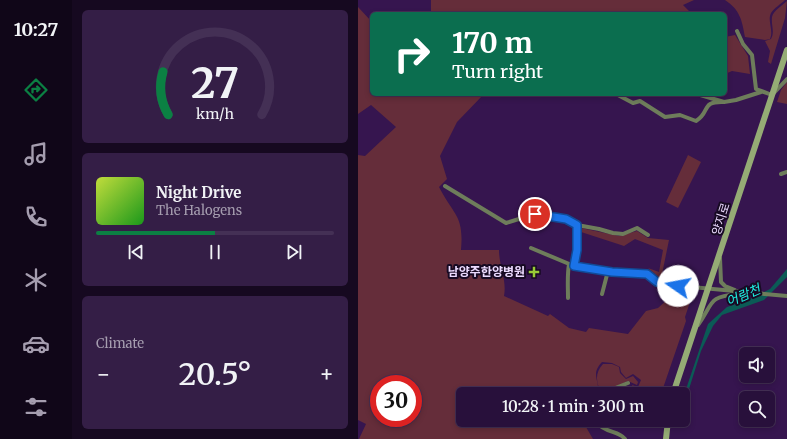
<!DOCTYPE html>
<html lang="en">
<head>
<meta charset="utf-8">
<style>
	body { margin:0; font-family:Merriweather,"Noto Sans KR",serif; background:#341e46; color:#f1f3f6; height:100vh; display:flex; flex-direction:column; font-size:15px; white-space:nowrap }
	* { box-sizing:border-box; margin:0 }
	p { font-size:13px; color:#a59daf }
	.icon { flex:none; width:22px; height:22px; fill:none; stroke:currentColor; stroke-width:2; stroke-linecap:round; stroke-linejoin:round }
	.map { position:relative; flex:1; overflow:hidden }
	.sheet { display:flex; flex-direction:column; gap:10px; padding:10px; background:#160920; width:286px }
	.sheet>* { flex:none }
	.top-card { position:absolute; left:12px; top:12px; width:357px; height:84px; border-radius:6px; box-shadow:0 2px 6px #0003,0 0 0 1px #443055; background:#0b6e4f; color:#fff; overflow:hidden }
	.buttons { position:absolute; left:381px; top:347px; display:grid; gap:8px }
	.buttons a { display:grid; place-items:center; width:36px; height:36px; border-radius:6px; background:#28103b; box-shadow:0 2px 6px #0003,0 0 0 1px #443055; font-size:20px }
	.speed { position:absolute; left:12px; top:375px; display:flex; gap:8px; font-size:20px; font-weight:700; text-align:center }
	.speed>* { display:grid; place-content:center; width:52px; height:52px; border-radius:50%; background:#28103b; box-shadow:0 2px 6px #0003,0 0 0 1px #443055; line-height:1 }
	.speed .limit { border:6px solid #d22; background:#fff; color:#111 }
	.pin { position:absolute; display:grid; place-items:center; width:34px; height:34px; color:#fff; margin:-17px; border:2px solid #fff; border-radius:50%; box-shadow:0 1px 4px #0007 }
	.me { position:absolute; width:44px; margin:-22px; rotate:282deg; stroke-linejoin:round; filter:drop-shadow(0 0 3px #0008) }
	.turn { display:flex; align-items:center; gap:14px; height:84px; padding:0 16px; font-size:18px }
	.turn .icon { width:52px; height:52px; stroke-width:2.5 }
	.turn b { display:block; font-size:28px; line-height:34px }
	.big { font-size:30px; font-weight:600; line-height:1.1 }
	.sheet .card { flex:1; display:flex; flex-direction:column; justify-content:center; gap:6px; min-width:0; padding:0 14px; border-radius:6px; background:#341e46 }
	.sheet .dial { align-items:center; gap:0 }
	.dial svg { height:104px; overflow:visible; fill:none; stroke:#443055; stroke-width:7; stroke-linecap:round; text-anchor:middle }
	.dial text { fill:#f1f3f6; stroke:none }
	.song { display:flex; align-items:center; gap:12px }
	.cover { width:48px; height:48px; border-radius:6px; background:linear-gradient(135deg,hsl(70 70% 55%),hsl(120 70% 35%)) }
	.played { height:4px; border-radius:2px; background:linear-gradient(90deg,#0b8043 50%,#443055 50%) }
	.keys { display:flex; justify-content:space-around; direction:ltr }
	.heat { display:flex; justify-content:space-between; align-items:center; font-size:22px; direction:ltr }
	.trip { position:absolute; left:98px; top:387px; width:234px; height:40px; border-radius:6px; background:#28103b; box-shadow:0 2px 6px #0003,0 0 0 1px #443055; font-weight:600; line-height:40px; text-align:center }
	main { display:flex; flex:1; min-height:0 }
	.tab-bar { display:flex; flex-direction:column; width:72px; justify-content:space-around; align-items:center; background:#100618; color:#a59daf }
	.tab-bar .icon { width:28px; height:28px }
	.tab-bar .current { color:#0b8043 }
	.tab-bar b { font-size:18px; color:#f1f3f6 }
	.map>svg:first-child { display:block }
</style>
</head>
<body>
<main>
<nav class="tab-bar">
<b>10:27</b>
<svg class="icon current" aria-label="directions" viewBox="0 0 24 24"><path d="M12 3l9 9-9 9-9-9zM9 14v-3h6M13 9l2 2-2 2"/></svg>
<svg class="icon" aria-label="music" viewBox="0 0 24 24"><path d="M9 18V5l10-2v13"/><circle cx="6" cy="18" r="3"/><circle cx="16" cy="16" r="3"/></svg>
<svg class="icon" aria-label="phone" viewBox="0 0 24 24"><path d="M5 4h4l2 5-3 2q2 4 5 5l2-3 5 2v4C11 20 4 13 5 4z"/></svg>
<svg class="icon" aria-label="climate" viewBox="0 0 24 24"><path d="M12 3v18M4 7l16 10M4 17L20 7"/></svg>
<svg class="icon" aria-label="car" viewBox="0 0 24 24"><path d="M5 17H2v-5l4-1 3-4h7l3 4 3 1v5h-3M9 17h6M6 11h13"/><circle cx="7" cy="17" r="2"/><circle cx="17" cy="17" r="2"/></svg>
<svg class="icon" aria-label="filters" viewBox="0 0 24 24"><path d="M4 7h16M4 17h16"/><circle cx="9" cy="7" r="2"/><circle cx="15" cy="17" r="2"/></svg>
</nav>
<section class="sheet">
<div class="card dial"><svg viewBox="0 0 100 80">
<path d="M14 69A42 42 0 1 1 86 69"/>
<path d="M14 69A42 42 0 0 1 10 36" stroke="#0b8043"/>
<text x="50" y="56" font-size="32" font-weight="700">27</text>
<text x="50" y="72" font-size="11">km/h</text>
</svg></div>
<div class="card">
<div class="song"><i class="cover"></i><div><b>Night Drive</b><p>The Halogens</p></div></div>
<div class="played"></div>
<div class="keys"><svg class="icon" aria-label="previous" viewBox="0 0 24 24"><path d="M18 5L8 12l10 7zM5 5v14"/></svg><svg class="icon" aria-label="pause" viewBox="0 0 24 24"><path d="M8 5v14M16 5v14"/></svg><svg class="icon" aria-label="next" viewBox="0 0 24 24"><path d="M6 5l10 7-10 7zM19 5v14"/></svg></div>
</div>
<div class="card"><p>Climate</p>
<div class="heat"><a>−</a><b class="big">20.5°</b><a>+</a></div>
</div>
</section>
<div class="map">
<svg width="429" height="439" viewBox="0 0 429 439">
	<rect width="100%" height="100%" fill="#36154f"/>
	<path fill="#652d3a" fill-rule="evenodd" d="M73 0H336L325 5 334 14H73Z
		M367 0H427C423 4 416 8 413 13 409 21 416 30 412 39L407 40 387 37C384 20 382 10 367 0Z
		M429 1 427 18 413 64 410 62 412 51 407 41 413 39C417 31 413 26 414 17 415 11 425 5 429 1Z
		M0 7 14 22V94H126L99 122 82 156 89 179 81 187C96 216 106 215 103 250H141C141 266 149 280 146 296L190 316 192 314 211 328 228 332 231 328 270 334 288 311 300 308 311 298 313 290 335 293 327 317 328 321 303 394H278L274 385 280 387 283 380 275 374 268 378 263 372 262 367 254 363 244 362C232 375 242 380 240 394H211L207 392 202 394H105V420H202L228 427 235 439H1L8 424 0 420V155L7 156 38 127 13 105 0 114ZM21 384H55V418H21Z
		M377 35 390 56 392 74 374 71 367 74V37Z
		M429 82V104L419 102 423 90Z
		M330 155 343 162 320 208 308 202Z
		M223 228 261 236 279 231 290 238 311 240 303 279 290 268 301 272 305 250 277 239 266 246 260 244 220 231Z
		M245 364H254L261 367 262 373 268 379 275 376 280 382 279 385 270 381 248 391H242C238 380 237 373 245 364Z"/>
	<path fill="#0b5b56" d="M429 269V277L406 300 364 315 355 326 343 351 325 408V398L350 324 369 307 394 298 412 289Z"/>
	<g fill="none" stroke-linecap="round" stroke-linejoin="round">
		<path stroke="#6e7d5b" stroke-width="4" d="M379 31 385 44 394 55 398 89 414 95 429 79
			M258 94 275 103 282 101 307 117 322 115 338 121C353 112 342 101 366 102
			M339 94 366 102 378 100 403 92
			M423 174 429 172
			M87 186 148 223 177 214 208 219 219 225 241 229 255 233 265 234 279 228 290 235
			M173 248 216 266 254 272 289 274 299 282 312 285 429 296
			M362 258 363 282 367 286 377 290
			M216 266 219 250V225
			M244 294 250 271
			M210 298C210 286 209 276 211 264
			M340 325C356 303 349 297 379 294
			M242 394 270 383
			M239 420 238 422C248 434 260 430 267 439"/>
		<path stroke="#95ac75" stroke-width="6" d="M315 394 429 50
			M308 439 310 420"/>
	</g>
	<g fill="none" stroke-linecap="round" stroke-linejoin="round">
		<g stroke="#114b97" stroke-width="10">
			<path id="route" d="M177 214 208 219 219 225V250L216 266 254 272 289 274 299 282 320 286"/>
		</g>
		<use href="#route" stroke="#1a73e8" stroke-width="7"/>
	</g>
	<path fill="#98cb37" stroke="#170a23" stroke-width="1.5" d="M174 266h4v4h4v4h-4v4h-4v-4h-4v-4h4z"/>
	<g text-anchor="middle" stroke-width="4" stroke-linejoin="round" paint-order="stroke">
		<g font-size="12" fill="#ecdbff" stroke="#170a23">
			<text transform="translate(363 219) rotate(-72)" y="4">양지로</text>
		</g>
		<g font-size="12" font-weight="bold" fill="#ecdbff" stroke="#170a23" text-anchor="end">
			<text x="167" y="276">남양주한양병원</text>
		</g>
		<g font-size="13" font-style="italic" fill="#1ef3e4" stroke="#170a23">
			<text transform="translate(385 295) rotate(-23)" y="5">어람천</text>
		</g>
	</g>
</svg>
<div class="buttons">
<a><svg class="icon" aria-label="sound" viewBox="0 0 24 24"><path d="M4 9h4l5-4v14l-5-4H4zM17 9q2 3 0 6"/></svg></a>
<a><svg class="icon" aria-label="search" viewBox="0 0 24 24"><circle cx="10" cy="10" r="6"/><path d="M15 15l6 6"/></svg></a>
</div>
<div class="speed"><div class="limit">30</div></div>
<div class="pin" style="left:177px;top:214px;background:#d93025"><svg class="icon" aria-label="arrive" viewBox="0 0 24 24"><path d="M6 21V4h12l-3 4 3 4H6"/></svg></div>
<svg class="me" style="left:320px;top:286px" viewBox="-20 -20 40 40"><circle r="19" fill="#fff"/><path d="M0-13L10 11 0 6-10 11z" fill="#1a73e8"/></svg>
<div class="trip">10:28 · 1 min · 300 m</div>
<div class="top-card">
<div class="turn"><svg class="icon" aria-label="right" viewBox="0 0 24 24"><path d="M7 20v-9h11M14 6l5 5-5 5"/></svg><div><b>170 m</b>Turn right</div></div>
</div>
</div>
</main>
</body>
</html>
